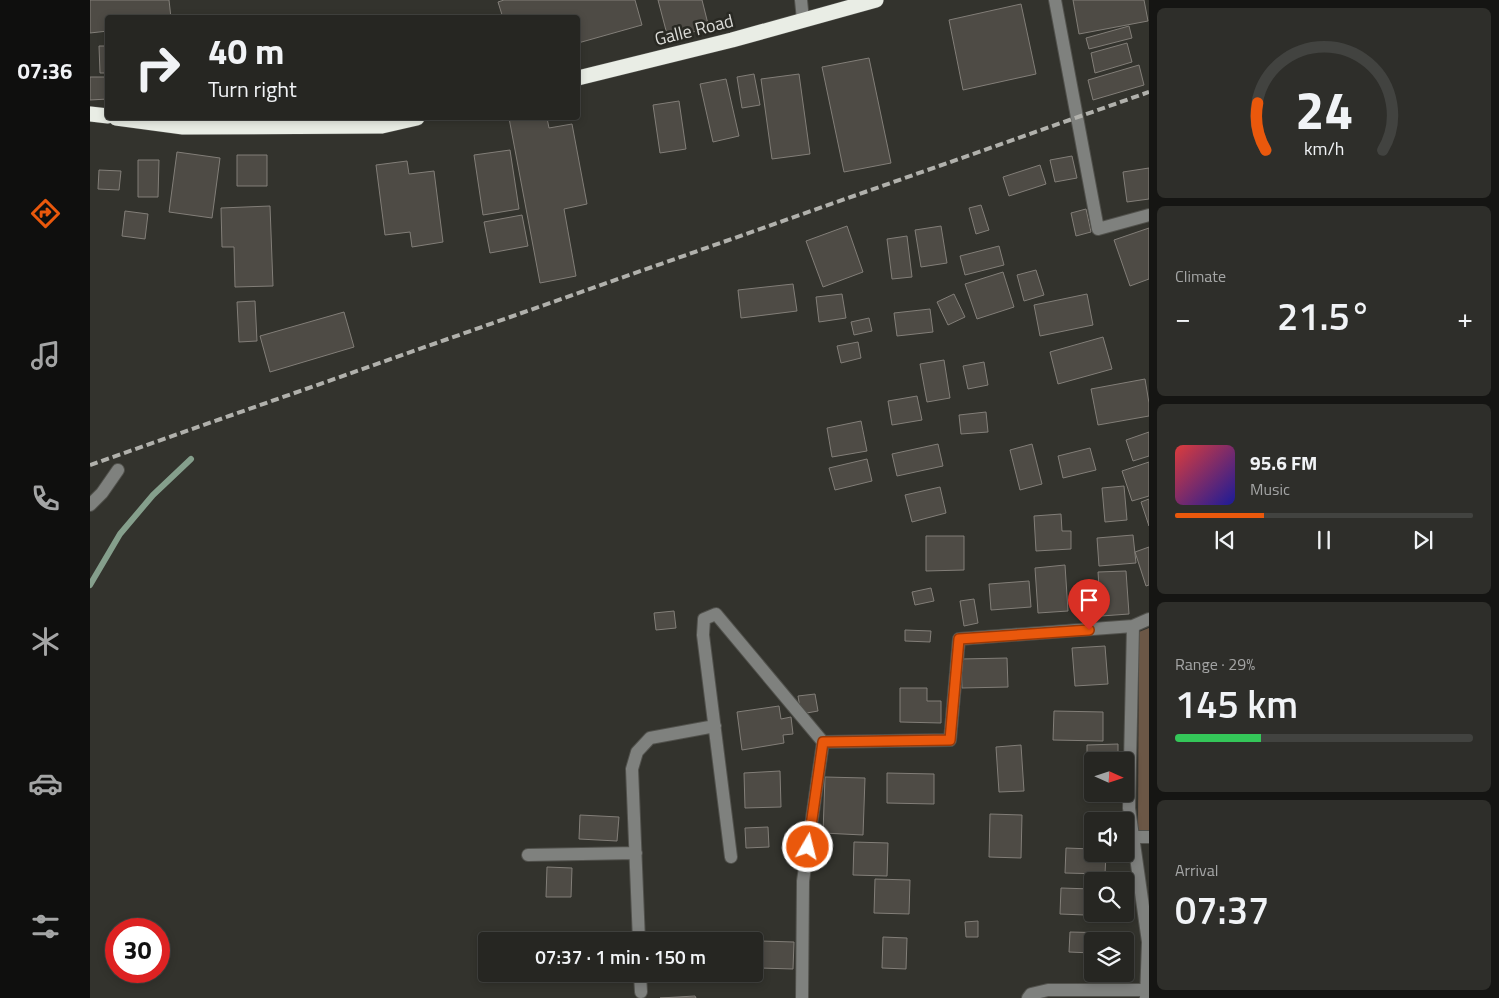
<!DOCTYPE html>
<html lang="en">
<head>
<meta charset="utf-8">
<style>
	body { margin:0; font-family:"Titillium Web",sans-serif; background:#2e2e2a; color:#f1f3f6; height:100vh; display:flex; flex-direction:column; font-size:19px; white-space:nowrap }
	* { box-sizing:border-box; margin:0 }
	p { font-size:16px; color:#a4a5a5 }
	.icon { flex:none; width:28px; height:28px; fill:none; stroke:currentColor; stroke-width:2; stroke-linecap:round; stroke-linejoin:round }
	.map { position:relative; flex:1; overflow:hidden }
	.details { display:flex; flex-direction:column; gap:8px; padding:8px; background:#151513; width:350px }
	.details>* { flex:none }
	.top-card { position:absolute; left:15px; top:15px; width:475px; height:105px; border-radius:5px; box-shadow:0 2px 8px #0003,0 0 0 1px #424340; background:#262622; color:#f1f3f6; overflow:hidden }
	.needle { width:32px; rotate:93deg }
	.tools { position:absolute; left:994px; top:752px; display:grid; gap:10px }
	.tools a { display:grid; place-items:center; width:50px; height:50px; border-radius:5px; background:#262622; box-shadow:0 2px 8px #0003,0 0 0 1px #424340; font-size:25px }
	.speed { position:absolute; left:15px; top:918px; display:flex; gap:10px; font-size:25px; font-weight:700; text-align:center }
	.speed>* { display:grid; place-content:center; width:65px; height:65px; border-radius:50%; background:#262622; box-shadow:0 2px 8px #0003,0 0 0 1px #424340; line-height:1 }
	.speed .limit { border:8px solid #d22; background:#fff; color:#111 }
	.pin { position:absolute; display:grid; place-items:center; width:42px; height:42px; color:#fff; margin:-51px -21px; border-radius:50% 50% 50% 0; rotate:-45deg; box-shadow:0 0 5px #0007 }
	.pin .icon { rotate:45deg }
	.me { position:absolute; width:55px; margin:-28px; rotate:8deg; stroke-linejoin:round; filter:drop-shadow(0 0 4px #0008) }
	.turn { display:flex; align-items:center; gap:18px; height:105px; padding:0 20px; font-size:22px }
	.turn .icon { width:65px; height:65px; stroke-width:2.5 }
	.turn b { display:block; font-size:35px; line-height:42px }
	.big { font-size:38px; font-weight:600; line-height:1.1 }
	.details .tile { flex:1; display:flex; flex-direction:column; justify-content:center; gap:8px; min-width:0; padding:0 18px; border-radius:8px; background:#2e2e2a }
	.details .dial { align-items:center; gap:0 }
	.dial svg { height:130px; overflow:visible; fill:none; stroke:#424340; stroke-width:7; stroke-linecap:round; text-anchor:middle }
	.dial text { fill:#f1f3f6; stroke:none }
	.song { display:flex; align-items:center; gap:15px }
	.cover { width:60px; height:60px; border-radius:8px; background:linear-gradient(135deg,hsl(0 70% 55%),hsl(240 70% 35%)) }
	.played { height:5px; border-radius:2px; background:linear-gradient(90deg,#ea580c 30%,#424340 30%) }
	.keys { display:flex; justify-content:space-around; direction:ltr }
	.heat { display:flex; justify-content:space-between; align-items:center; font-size:28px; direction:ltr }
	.charge { height:8px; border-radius:4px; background:linear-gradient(90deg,#34c759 29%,#424340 0) }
	.trip { position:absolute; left:388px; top:932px; width:285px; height:50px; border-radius:5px; background:#262622; box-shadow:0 2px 8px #0003,0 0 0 1px #424340; font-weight:600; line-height:50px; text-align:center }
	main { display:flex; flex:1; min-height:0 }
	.menu { display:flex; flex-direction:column; width:90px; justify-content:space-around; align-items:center; background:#0f0f0e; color:#a4a5a5 }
	.menu .icon { width:35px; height:35px }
	.menu .on { color:#ea580c }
	.menu b { font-size:22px; color:#f1f3f6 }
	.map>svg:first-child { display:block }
</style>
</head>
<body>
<main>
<nav class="menu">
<b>07:36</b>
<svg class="icon on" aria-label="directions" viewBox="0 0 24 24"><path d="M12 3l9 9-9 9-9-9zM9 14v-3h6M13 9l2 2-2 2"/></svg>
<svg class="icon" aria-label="music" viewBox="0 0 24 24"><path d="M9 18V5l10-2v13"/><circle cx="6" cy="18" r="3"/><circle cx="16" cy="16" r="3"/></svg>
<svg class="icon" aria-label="phone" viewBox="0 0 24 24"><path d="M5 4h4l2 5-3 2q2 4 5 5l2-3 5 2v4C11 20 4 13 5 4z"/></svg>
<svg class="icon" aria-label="climate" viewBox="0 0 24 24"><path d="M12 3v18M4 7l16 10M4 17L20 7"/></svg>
<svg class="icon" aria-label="car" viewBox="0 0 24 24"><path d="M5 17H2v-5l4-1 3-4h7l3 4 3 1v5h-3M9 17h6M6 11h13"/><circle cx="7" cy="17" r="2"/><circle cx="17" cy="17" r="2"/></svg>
<svg class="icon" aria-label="filters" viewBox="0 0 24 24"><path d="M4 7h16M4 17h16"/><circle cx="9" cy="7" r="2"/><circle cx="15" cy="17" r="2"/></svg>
</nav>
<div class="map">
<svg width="1059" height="998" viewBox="0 0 1059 998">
	<rect width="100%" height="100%" fill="#33332d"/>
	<path fill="#6b5746" d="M1059 628V830L1048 831 1049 632Z"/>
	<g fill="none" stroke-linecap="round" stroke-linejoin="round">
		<path stroke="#859f8c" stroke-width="6" d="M0 585 30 534 63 495 101 459"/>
	</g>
	<path fill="#4e4b45" stroke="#827e78" d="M0 0H79L81 18H18V31L0 33Z
		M414 0H545L552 25 488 43V18H413L408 2Z
		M568 0H612L619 28 578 38Z
		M983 0H1054L1058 21 989 34Z
		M931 4 946 74 873 90 859 20Z
		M1039 26 1042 38 999 49 996 38Z
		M1037 43 1042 62 1005 73 1001 53Z
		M9 46H18V73H10Z
		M779 58 801 163 754 172 732 67Z
		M1049 65 1054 85 1003 100 998 80Z
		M664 74 670 105 652 108 647 77Z
		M709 74 720 154 682 159 671 79Z
		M0 77H18V99L0 100Z
		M636 79 649 136 623 142 610 84Z
		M589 101 596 149 570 153 563 105Z
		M419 118H457L459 128 482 124 497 204 474 209 486 276 450 283Z
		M420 150 429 209 393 215 384 155Z
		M87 152 130 158 122 218 79 212Z
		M147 155H177V186H147Z
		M982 156 987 178 965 182 960 160Z
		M48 160H69L68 197H48Z
		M317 161 319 174 344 171 353 242 322 247 320 232 295 235 286 165Z
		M950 165 956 184 919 196 913 177Z
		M1059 168V199L1037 202 1033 172Z
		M9 170 31 171 29 190 8 189Z
		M891 205 899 230 886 234 879 208Z
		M180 206 183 286 145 287 144 247H132L131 208Z
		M996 209 1001 232 986 236 981 213Z
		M35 211 58 214 55 239 32 236Z
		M432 215 438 246 400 253 394 222Z
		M757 226 773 272 733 287 716 241Z
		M851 226 857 263 831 267 825 230Z
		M1059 228V279L1040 286 1024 240Z
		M817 236 822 277 802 279 797 239Z
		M909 246 914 265 875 275 870 256Z
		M946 270 954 295 934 301 927 275Z
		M913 272 924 307 887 319 875 284Z
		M703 284 707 311 651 318 648 290Z
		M752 294 756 318 729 322 726 297Z
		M864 294 875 317 858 325 847 302Z
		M997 294 1003 325 950 336 944 305Z
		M165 301 167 341 149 342 147 302Z
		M840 309 843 332 807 336 804 313Z
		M254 312 264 347 180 372 170 336Z
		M779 318 782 331 764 335 761 322Z
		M1013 337 1022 369 968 384 960 352Z
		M768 342 771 358 751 363 747 346Z
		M854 360 860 398 837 402 830 364Z
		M894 362 898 385 878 389 873 366Z
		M1055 379 1059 403V416L1008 425 1001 389Z
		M827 396 832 420 802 425 798 401Z
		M896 412 898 432 871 434 869 415Z
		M771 421 777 451 742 457 737 428Z
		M1059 432V456L1043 461 1036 440Z
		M848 444 853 466 807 476 802 454Z
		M942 444 952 484 930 490 920 450Z
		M1000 448 1006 470 973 478 968 456Z
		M777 459 782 481 745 490 739 468Z
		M1059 462V496L1042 501 1032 471Z
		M1034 486 1037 520 1015 522 1012 488Z
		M850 487 856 513 822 522 815 495Z
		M1059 499V526L1051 502Z
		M971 514 972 531H981V549L946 551 944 516Z
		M1043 535 1046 563 1009 566 1007 538Z
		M836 536H874V570L836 571Z
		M1059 547V585L1056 586 1045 552Z
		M975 565 978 611 948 613 945 568Z
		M1036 571 1039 614 1011 616 1008 572Z
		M939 581 941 607 901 610 899 584Z
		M841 588 844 601 825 605 822 592Z
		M884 599 888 623 874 626 870 601Z
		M584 611 586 628 566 630 564 613Z
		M815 630 841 631 840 642 815 641Z
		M1015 646 1018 684 985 686 982 648Z
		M917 658 918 687 872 688 871 659Z
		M810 688H837V701H851V723L810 722Z
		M725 694 728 711 711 714 708 696Z
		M689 706 691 719 701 717 703 734 693 735 694 743 652 750 647 712Z
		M964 711 1013 712V741L963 740Z
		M1028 744V761H1002V782H997V745Z
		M931 745 934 791 909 792 906 747Z
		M690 771 691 807 655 808 654 773Z
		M797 773 844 774V804L797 803Z
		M735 777 775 778 773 835 733 833Z
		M900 814 932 815 931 858 899 857Z
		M490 815 529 817 527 841 489 839Z
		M678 827 679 847 656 848 655 828Z
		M764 842 798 843 797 876 763 875Z
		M976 848 1002 849V854H1016L1015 874 975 873Z
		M457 867 482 868 481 897H456Z
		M785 879 820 880 819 914 784 913Z
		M971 888 1002 889V914H1020V916L970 914Z
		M888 921V937H876L875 922Z
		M980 932 1022 933V941H1002V953L979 952Z
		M793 937 817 938 816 969 792 968Z
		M671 941 704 942 703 969 669 968Z
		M605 996 606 998H570Z"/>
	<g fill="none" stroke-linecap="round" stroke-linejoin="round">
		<g stroke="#51514c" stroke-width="14">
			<path id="minor" d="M711 0 713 20
				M965 0 1008 229 1059 215
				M0 505 12 493 28 470
				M1043 837H1059
				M438 855 546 853
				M641 857 613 635 614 619 626 614 733 742
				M549 941 542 769 547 752 560 738 625 726
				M550 974 551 992
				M712 998 713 881 733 742 860 740 869 639 1043 626
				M938 998 941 994 958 990H1056
				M1056 998 1058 942 1039 808 1043 626 1059 619"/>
		</g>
		<g stroke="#51514c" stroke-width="16">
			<path id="highway" d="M488 78 642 40 786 0
				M0 114 18 116
				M26 118 93 127 292 126 327 118"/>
		</g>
		<use href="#minor" stroke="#7f817e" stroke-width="12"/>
		<use href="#highway" stroke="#e9ede5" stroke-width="15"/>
		<path stroke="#b1b1ac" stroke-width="4" stroke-dasharray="8 4" stroke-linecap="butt" d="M0 465 1059 92"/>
	</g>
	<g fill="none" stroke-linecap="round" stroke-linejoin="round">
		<g stroke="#983908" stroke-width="12">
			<path id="route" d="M718 847 733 742 860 740 869 639 999 630"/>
		</g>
		<use href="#route" stroke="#ea580c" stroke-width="9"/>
	</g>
	<g text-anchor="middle" stroke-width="5" stroke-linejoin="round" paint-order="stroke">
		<g font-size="18" fill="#dcdcd8" stroke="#292923">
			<text transform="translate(604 30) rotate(-14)" y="6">Galle Road</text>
		</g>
	</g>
</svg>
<div class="tools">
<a><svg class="needle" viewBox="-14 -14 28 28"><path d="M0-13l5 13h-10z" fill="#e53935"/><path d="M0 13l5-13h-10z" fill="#a4a5a5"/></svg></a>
<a><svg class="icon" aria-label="sound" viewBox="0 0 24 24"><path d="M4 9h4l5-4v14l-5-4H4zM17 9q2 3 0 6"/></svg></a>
<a><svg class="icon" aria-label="search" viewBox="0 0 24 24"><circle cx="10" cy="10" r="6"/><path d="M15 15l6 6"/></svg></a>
<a><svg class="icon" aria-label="layers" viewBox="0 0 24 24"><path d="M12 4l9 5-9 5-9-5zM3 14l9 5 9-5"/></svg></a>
</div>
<div class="speed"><div class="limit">30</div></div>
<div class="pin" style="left:999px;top:630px;background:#d93025"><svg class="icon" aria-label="arrive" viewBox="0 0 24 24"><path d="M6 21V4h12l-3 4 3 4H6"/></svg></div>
<svg class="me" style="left:718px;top:847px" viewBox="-20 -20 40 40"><circle r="17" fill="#ea580c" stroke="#fff" stroke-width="3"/><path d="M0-11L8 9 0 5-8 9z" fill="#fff"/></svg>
<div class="trip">07:37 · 1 min · 150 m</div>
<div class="top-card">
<div class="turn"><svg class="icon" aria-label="right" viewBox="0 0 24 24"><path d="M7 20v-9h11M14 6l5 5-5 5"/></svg><div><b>40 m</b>Turn right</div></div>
</div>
</div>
<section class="details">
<div class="tile dial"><svg viewBox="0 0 100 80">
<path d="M14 69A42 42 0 1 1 86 69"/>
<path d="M14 69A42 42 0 0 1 9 40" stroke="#ea580c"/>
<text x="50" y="56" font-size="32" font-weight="700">24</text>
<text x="50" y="72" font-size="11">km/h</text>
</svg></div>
<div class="tile"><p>Climate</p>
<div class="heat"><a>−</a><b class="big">21.5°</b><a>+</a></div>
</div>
<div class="tile">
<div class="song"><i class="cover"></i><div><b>95.6 FM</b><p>Music</p></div></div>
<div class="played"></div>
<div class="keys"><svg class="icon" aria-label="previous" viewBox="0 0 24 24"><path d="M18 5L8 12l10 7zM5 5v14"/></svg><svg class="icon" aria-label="pause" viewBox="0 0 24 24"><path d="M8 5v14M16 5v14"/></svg><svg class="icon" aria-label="next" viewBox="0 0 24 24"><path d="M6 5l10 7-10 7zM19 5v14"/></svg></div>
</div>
<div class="tile"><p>Range · 29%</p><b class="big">145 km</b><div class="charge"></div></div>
<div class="tile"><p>Arrival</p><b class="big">07:37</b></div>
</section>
</main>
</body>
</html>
